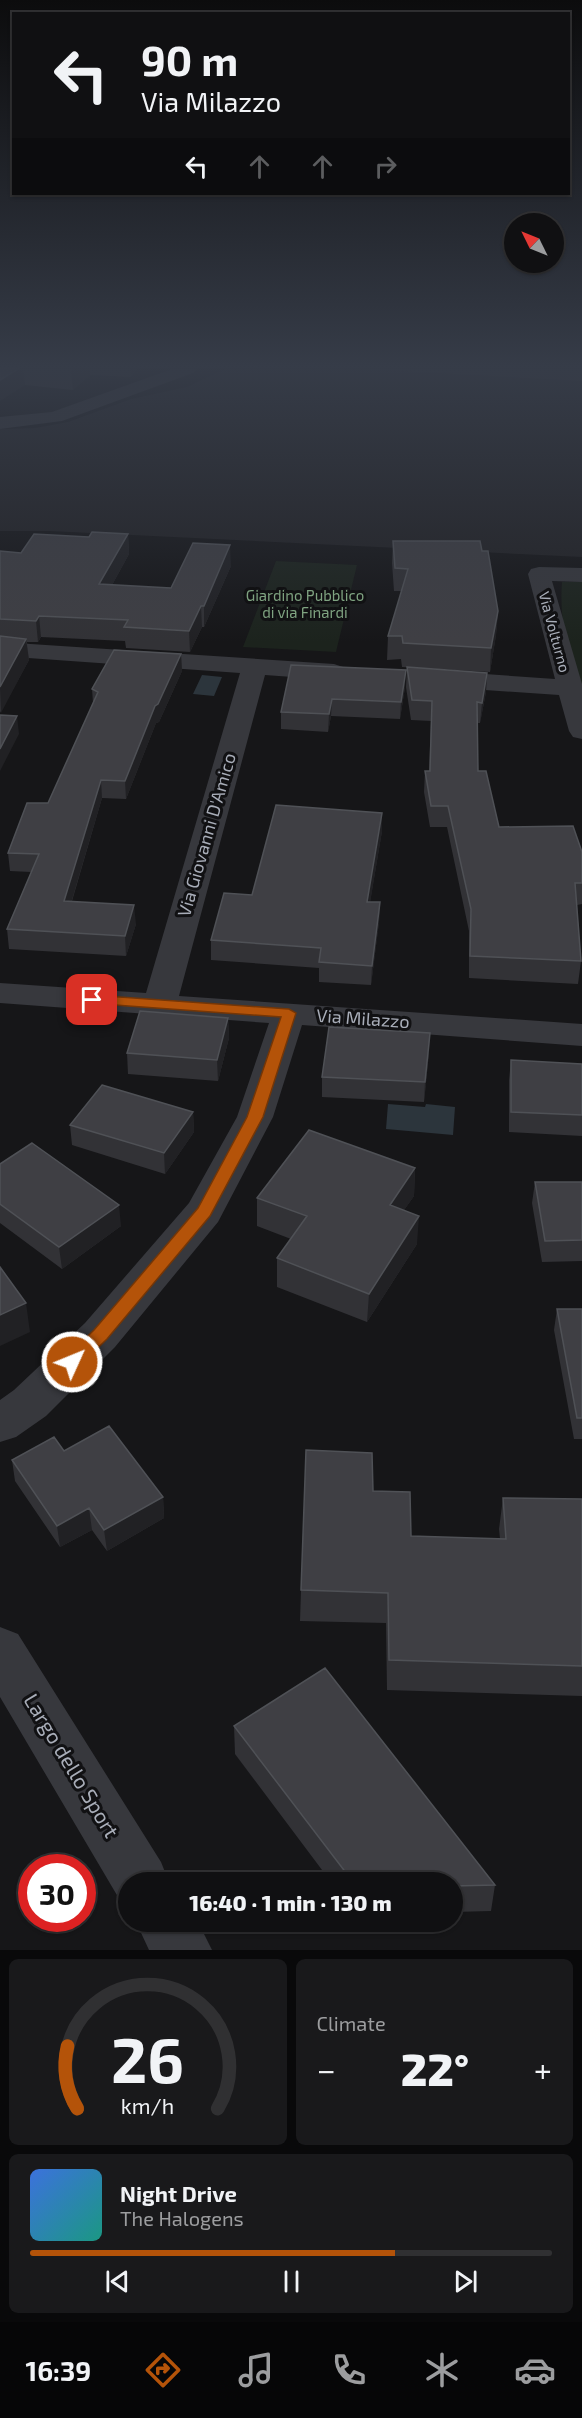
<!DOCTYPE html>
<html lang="en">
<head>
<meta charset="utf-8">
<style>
	body { margin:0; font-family:"Exo 2",sans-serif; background:#19191b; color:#f1f3f6; height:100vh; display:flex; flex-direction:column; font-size:22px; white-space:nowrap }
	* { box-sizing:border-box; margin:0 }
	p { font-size:20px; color:#9c9d9f }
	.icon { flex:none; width:33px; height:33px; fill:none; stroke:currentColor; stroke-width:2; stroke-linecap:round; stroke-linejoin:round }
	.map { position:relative; height:1950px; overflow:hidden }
	.drawer { display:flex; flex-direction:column; gap:9px; padding:9px; background:#09090a; flex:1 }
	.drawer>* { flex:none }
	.banner { position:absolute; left:12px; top:12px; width:558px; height:183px; border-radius:0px; box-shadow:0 2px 4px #0004,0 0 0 2px #303032; background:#101012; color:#f1f3f6; overflow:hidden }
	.needle { width:39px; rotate:313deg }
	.fabs { position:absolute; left:504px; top:213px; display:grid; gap:12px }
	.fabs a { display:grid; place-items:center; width:60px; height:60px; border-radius:50%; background:#101012; box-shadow:0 2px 4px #0004,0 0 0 2px #303032; font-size:30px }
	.speed { position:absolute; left:18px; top:1854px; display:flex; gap:12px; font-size:30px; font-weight:700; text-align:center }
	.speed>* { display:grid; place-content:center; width:78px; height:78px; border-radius:50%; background:#101012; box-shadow:0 2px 4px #0004,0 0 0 2px #303032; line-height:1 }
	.speed .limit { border:9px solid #d22; background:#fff; color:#111 }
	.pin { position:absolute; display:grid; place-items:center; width:51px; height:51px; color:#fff; margin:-26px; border-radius:12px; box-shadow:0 3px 9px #0006 }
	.me { position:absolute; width:66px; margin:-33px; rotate:46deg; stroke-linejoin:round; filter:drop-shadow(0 0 4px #0008) }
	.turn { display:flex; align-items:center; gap:21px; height:126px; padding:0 30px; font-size:27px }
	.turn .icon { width:78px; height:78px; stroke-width:2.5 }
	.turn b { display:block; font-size:42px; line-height:51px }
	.lanes { display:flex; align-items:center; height:57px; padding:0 30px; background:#0003; justify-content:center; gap:30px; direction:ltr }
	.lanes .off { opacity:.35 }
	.big { font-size:45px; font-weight:800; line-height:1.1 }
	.drawer .card { flex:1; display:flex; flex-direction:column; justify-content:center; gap:9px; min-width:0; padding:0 21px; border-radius:9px; background:#19191b }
	.drawer .dial { align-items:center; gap:0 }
	.dial svg { height:156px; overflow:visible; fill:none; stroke:#303032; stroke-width:7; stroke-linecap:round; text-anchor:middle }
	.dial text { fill:#f1f3f6; stroke:none }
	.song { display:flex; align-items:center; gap:18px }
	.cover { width:72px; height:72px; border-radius:9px; background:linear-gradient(135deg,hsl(220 70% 55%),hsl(170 70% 35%)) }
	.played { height:6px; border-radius:3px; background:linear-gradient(90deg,#b45309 70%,#303032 70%) }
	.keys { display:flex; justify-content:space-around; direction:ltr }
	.heat { display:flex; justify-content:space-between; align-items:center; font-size:33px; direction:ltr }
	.drawer .tiles { flex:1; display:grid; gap:9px; grid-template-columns:1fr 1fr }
	.card:last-child { grid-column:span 2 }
	.trip { position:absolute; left:118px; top:1872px; width:345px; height:60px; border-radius:30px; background:#101012; box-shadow:0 2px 4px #0004,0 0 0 2px #303032; font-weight:800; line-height:60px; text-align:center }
	.tabs { display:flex; height:96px; justify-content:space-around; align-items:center; background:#060607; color:#9c9d9f }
	.tabs .icon { width:42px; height:42px }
	.tabs .active { color:#b45309 }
	.tabs b { font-size:27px; color:#f1f3f6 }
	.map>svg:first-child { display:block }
</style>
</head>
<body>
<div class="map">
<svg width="582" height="1950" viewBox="0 0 582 1950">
	<rect width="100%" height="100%" fill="#161618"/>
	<path fill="#222225" d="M225 369H582V557L49 531H0V429L35 428 68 422 131 399 187 387Z"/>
	<path fill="#1c231d" d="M276 561 357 565 336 652 243 647Z
		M562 582H582V689C567 657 559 617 562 582Z"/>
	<path fill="#2c353c" d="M202 675 222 677 214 696 193 694Z
		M388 1104 425 1107 426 1104 455 1107 453 1135 386 1129Z"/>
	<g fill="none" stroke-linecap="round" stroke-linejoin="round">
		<path fill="#37383d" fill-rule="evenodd" d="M172 369H196L193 373 62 421 0 429V417L52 412Z
			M539 567 582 568V582L552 581 582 684V739L573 737 569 731 559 695 442 687 433 684 429 679 433 674 442 671 555 679 528 574 531 569Z
			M0 642 334 664 343 667 347 672 343 677 334 680 265 675 179 996 582 1024V1046L302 1025 273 1117 218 1222 115 1347 46 1416 16 1437 0 1442V1400L14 1390 85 1323 189 1203 237 1117 269 1023 0 1003V983L146 993 240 673 0 656Z
			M0 1627 18 1634 161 1862 169 1882H129V1905L121 1902 0 1697Z
			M136 1922H198L212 1950H149Z"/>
	</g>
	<path fill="#323236" d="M0 369H137L131 377 90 375 73 390 25 385Z
		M365 369H582V381Z
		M128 534 129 554 112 585 171 588 231 566 204 627H202L190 652 126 648 125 641 41 637 38 642H27L29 660 0 713V551L21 553 89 537Z
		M393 541 482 551 498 611 496 635 490 672 402 667 401 659 387 660 388 636 402 591H394L392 563Z
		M181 654 182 671 159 722 156 723 126 799 102 798 72 901 136 924 126 956 9 949 7 929 31 872 10 871 8 853 48 803 93 703 92 689Z
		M291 665 405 687 400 719 331 716 328 732 281 729V712Z
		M407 667 487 673 486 692 480 723H477L478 771 499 827 582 852V904L577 905 581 961 578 984 469 978V931L447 827H430L424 792 425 771H429L431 721 411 720 406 687Z
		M382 831 370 902H380L379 922 371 985 319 982V968L211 960V940L252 895Z
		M228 1018 229 1038 218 1081 128 1074 127 1053Z
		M429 1053 424 1102 322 1097V1077Z
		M511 1060 582 1064V1136L509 1132V1080Z
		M193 1112 194 1132 165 1174 72 1145 70 1125Z
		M0 1164 121 1226 62 1269 0 1223Z
		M415 1168 414 1196 404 1210 417 1244 367 1322 277 1287V1258L291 1239 257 1226V1198Z
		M535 1182H582V1261L542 1262 532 1203Z
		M557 1309H582V1439H574L554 1330Z
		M64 1451 163 1497 164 1518 107 1551 92 1530 60 1547 15 1481 12 1460Z
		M373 1491 411 1536 500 1539 499 1529 503 1498 582 1499V1696L387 1690 386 1623 300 1621 301 1590Z
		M234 1726 495 1885 491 1911 453 1912V1882H331L235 1754Z"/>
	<path fill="#212124" d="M18 369H23L25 385 0 401V380Z
		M73 369H90V375L73 390 71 370Z
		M130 369H137L131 377Z
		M128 534 129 554 101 605 99 584Z
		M230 545 231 566 204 627V606Z
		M201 606 202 627 190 652 189 631Z
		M498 611 496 635 490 672 491 648Z
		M39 616 41 637 38 642 36 621Z
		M26 639 29 660 1 713 0 687Z
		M181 654 182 671 159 722 156 723 126 799 125 781 155 706Z
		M406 670 405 687 400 719 401 702Z
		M487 673 486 692 480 723 482 703Z
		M332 699 331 716 328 732 329 714Z
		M17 716 19 734 0 771V749Z
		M101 780 102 798 66 920 64 901Z
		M382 813V831L367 921V902Z
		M380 902 379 922 371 985 372 966Z
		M134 905 136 924 126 956 125 936Z
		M228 1018 229 1038 218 1081 217 1060Z
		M430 1033 429 1053 424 1102 425 1082Z
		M193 1112 194 1132 165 1174 164 1153Z
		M415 1168 414 1196 388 1233 390 1205Z
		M119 1205 121 1226 62 1269 59 1247Z
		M419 1216 417 1244 367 1322 369 1294Z
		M26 1303 30 1332 0 1346V1315Z
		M163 1497 164 1518 107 1551 104 1530Z
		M89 1508 92 1530 60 1547 57 1526Z"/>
	<path fill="#3f3f44" stroke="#4f5156" stroke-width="1.5" d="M0 369H18L0 380Z
		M92 532 128 534 99 584 171 588 193 543 230 545 204 606H201L189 631 124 627 128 620 39 616 36 621 0 619V551L21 553 34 534 89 537Z
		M393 541H480L482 551H488L498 611 491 648 403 643 402 636H388L408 569 395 568Z
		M0 636 26 639 0 687Z
		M114 650 181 654 158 704 155 706 125 781 101 780 64 901 134 905 125 936 7 929 39 854 8 853 27 803H48L98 692 92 689Z
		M291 665 406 670 401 702 332 699 329 714 281 712Z
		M407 667 487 673 482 703 477 702 478 771H486L499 827 573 826 582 852V883H575L581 961 470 956 471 909 448 806H431L425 771H430L432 701 412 700Z
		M0 715 17 716 0 749Z
		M276 805 382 813 367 902H380L372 966 319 962 321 948 211 940 224 893 252 895Z
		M140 1011 228 1018 217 1060 127 1053Z
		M329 1027 430 1033 425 1082 322 1077Z
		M511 1060 582 1064V1115L511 1112Z
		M102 1085 193 1112 164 1153 70 1125Z
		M309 1130 415 1168 390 1205 419 1216 369 1294 277 1258 307 1216 257 1198Z
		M32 1143 119 1205 59 1247 0 1204V1164Z
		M535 1182H582V1240L545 1241Z
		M0 1267 26 1303 0 1315Z
		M557 1309H582V1418H577Z
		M109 1426 163 1497 104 1530 89 1508 57 1526 12 1460 54 1437 64 1451Z
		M306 1450 372 1453 373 1491 410 1492 411 1536 506 1539 503 1498 582 1499V1666L389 1660 388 1593 301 1590Z
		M325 1668 495 1885 453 1886V1882H353L234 1726Z"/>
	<linearGradient id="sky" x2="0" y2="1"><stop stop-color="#0c0c0d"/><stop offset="0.57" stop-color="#363c48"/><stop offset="1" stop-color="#363c48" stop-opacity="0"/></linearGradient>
	<rect width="582" height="642" fill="url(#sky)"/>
	<path fill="#b45309" stroke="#753606" stroke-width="1.5" d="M92 995 289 1009 296 1013 263 1117 210 1216 107 1339 78 1367 72 1369 66 1367 63 1362 66 1357 94 1330 198 1208 247 1117 281 1017 87 1003 85 1000Z"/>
	<g text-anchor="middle" stroke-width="6" stroke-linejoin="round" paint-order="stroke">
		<g font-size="15" fill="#7fa381" stroke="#111113">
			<text x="305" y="601">Giardino Pubblico<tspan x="305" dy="17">di via Finardi</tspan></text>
		</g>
		<g font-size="15" fill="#a8adb8" stroke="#111113">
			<text transform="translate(554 632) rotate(75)" y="5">Via Volturno</text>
		</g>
		<g font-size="18" fill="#a8adb8" stroke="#111113">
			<text transform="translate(207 835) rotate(-74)" y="6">Via Giovanni D'Amico</text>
			<text transform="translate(363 1019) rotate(4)" y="6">Via Milazzo</text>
		</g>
		<g font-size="21" fill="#a8adb8" stroke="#111113">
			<text transform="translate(71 1766) rotate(59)" y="7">Largo dello Sport</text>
		</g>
	</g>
</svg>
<div class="fabs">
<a><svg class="needle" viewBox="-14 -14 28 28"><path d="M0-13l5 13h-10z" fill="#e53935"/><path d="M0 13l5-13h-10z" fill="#9c9d9f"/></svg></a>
</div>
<div class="speed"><div class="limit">30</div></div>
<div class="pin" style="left:92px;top:1000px;background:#d93025"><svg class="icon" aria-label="arrive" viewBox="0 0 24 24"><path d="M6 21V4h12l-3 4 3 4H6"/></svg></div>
<svg class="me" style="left:72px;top:1362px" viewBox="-20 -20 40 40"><circle r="17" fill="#b45309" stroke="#fff" stroke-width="3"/><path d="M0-11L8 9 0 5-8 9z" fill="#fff"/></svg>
<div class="trip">16:40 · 1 min · 130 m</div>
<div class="banner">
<div class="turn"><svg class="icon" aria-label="left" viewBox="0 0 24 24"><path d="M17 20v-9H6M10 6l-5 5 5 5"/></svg><div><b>90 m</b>Via Milazzo</div></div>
<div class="lanes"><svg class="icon" aria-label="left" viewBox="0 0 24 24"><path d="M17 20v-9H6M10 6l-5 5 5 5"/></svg><svg class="icon off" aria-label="ahead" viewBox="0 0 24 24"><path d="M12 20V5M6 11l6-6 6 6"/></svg><svg class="icon off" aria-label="ahead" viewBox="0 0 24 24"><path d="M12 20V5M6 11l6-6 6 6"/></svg><svg class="icon off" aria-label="right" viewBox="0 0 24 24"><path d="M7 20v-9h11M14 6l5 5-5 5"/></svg></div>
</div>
</div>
<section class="drawer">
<div class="tiles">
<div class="card dial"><svg viewBox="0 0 100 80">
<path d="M14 69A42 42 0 1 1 86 69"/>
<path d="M14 69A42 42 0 0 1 9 37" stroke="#b45309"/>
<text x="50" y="56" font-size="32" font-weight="700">26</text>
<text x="50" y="72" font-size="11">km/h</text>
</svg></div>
<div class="card"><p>Climate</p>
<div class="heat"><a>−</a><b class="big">22°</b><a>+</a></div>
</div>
<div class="card">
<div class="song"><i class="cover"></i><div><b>Night Drive</b><p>The Halogens</p></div></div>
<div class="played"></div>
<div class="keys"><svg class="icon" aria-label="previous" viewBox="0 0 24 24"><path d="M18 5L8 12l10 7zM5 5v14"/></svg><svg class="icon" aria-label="pause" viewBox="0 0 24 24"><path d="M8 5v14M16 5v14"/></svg><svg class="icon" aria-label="next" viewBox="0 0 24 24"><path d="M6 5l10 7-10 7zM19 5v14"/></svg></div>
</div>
</div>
</section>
<nav class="tabs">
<b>16:39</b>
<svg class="icon active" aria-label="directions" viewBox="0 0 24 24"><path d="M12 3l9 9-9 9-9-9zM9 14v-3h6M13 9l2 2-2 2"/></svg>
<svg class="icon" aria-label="music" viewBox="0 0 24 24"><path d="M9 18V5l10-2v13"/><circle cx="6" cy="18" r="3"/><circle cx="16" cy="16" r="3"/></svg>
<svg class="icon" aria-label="phone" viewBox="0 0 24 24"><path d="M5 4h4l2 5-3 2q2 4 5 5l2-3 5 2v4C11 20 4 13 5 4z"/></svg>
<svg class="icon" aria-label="climate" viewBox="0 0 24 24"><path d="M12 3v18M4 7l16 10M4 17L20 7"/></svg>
<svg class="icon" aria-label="car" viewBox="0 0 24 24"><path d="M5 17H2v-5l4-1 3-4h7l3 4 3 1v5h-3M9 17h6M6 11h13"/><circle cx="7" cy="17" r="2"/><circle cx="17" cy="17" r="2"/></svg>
</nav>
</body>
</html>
